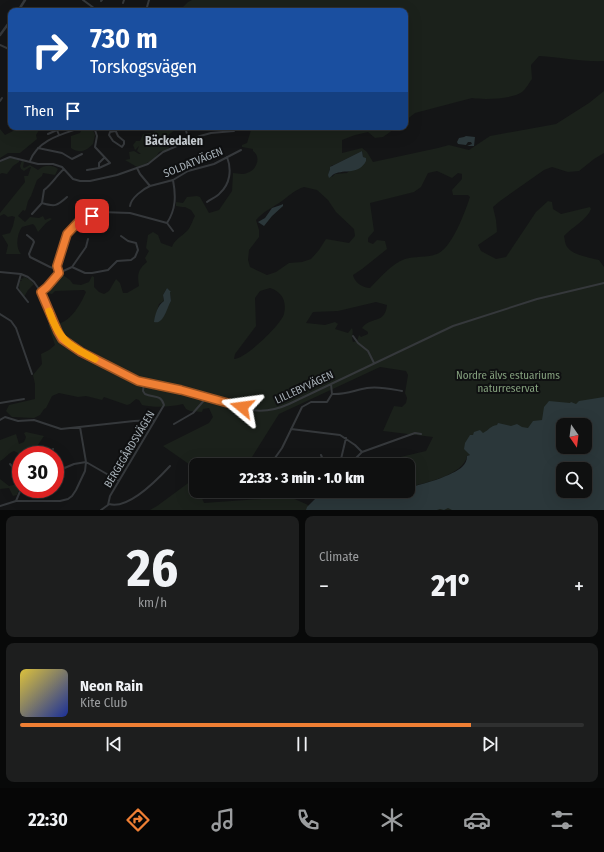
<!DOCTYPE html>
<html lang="en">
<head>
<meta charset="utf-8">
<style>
	body { margin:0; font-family:"Fira Sans Condensed",sans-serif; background:#1d1e1e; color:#f1f3f6; height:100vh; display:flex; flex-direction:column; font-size:15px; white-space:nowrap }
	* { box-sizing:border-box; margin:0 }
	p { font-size:13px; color:#9b9d9f }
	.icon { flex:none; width:22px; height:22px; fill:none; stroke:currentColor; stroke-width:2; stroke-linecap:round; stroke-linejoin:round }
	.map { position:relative; height:510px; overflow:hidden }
	.sheet { display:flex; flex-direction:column; gap:6px; padding:6px; background:#080909; flex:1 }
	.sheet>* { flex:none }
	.top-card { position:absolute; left:8px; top:8px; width:400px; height:122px; border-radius:8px; box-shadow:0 4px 16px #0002,0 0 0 1px #2f3030; background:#1a4fa0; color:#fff; overflow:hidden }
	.needle { width:26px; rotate:166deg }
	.fabs { position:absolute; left:556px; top:418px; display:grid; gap:8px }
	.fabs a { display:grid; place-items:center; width:36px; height:36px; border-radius:8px; background:#0f1010; box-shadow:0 4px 16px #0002,0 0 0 1px #2f3030; font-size:20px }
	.speed { position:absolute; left:12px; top:446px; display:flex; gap:8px; font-size:20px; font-weight:700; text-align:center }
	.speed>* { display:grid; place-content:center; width:52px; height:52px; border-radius:50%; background:#0f1010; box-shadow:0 4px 16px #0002,0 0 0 1px #2f3030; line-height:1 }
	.speed .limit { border:6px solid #d22; background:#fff; color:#111 }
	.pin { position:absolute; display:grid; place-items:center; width:34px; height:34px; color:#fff; margin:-17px; border-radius:8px; box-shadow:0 2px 6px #0006 }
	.me { position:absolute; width:44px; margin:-22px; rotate:286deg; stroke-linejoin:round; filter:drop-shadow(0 0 3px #0008) }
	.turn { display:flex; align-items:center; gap:14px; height:84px; padding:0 16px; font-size:18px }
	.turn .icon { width:52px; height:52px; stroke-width:2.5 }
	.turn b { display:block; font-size:28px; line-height:34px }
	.then { display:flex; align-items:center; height:38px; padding:0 16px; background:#0003; gap:8px; font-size:15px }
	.big { font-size:30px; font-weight:800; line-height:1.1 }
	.sheet .tile { flex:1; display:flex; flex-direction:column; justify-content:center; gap:6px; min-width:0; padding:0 14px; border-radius:8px; background:#1d1e1e }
	.sheet .dial { align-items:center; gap:0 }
	.dial b { font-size:52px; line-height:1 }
	.song { display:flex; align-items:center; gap:12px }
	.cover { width:48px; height:48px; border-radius:6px; background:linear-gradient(135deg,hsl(50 70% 55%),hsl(230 70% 35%)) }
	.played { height:4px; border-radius:2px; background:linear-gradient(90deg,#ef7f34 80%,#2f3030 80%) }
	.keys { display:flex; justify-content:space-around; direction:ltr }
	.heat { display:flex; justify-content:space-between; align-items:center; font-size:22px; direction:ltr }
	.sheet .tiles { flex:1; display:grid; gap:6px; grid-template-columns:1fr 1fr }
	.tile:last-child { grid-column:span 2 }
	.trip { position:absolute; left:189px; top:458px; width:226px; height:40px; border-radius:8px; background:#0f1010; box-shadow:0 4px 16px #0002,0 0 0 1px #2f3030; font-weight:800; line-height:40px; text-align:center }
	.menu { display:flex; height:64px; justify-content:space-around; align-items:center; background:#060606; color:#9b9d9f }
	.menu .icon { width:28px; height:28px }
	.menu .current { color:#ef7f34 }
	.menu b { font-size:18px; color:#f1f3f6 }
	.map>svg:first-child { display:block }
</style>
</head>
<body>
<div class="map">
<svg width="604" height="510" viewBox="0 0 604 510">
	<rect width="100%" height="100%" fill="#141516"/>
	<path fill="#1b211b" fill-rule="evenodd" d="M192 0H604V61C582 62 560 57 539 56L531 65 532 79C529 83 526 89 522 92 513 99 484 100 472 98L415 113 405 121V11H179L188 2Z
		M604 91V153L594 159 579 171 568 172 552 167 544 170 500 201 493 207 496 220 497 232 478 245 481 251 496 259 506 257 536 212 548 201 552 202 553 209 561 214 590 207 591 209C587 220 572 227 564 236 565 240 565 245 568 248 573 255 591 258 599 260L604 267V510H398L447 486 481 446 466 450 470 455 467 456C464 475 425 483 409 487H408V465H372L375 463 426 451 433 437 383 431 394 406 402 407 406 403 407 398 405 393 408 375 406 371 380 367 279 414 247 465H196L197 491 193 495 197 498H202L204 503 290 497 306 504 315 510H150L157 506 191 481 196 469 163 446 209 423 213 417 209 408 203 409 202 412 190 411 186 409 183 404C170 407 155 408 142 405L139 400 136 399 130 404 127 405 104 397 102 400 86 396 78 397 59 393 52 396 46 408 44 409 40 415 34 418 12 417 6 411 9 405 35 399V384L33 375 42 364 41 354 49 350 55 345 48 324C52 322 54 324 58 324 72 320 80 305 86 292L84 290 55 291 52 294 47 293 57 278H62L63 275 70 280 73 284 81 285 89 282 92 276 94 277V287L99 292 104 294 109 291 116 279 120 283 123 293H127L139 286C137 275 138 269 147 262L145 258 149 251 146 248 148 235 153 232 158 235 161 243 172 247C174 240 182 236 187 231 191 227 192 221 195 216L191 210 185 207H182L176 206V202L183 203 187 197 197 196 200 197 209 213 219 210 232 191 233 173C237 173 243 175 247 173 256 171 262 157 253 151V149L242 147V145L247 143 251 130 243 127H397L383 137 375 138 368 132 355 135 342 140V153L362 148 367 152 373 162 438 148 449 145 469 150 490 136 556 124 589 103ZM362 151 363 157 347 173 335 174 332 177 329 171 332 165H334ZM437 171 452 178 458 173 462 174V179L452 190 453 195H468L470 197C465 212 453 245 439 253 430 258 414 256 405 259 391 264 380 278 370 288 363 288 354 282 353 275L362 269 387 249 385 241 377 240 373 244 368 242V238L374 231 370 203 414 192 421 187 428 173ZM304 187 317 190 328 200 336 212 354 229 355 236 349 243 326 239 319 250 311 259 302 262 289 263 276 272 267 275 250 267 248 260 249 250 259 237V230L256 220C264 211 270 209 279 203 288 197 294 190 304 187ZM167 288 170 292 171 301 168 305 164 316 155 319 159 304 164 301 163 295ZM270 288C282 292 287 301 284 314 281 325 245 359 234 359L235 354 256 326 255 298 260 291ZM376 302 387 305C385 325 370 316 362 328L368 332V334L361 337 359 335 357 341 353 342C351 337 354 333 352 328L348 333 335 329 338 324 335 322 325 325 306 323 313 312 338 311ZM563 425H585V447H563ZM563 469H585V491H563Z
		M21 127H41L36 135 37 139 20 153H8L0 158V129L5 135Z
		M168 127 178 128 168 135 172 143 167 150 159 152C155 161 145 164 137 167L125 160 130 159 129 152 134 151 139 154H141L137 151 139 146 135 150 133 145 136 141H140L143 134 151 133 160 129 162 131Z
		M85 129H89L93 130 95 135 93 144C86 151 80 154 71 148V136L80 133 81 131Z
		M10 158 19 160V162L13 166 7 174 2 173 0 174V162Z
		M22 160 24 162 23 167 24 168 30 165 38 170C43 165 52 164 58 169L55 175 43 173 42 176 37 180 31 196 28 201 26 209 25 211 23 210 18 216 25 222 30 217 39 218 43 216 45 220 50 218 52 219 46 223 38 232 35 226 33 224 22 227C17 234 15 247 21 254H6L8 245 2 235 10 233 13 226 15 217 12 216 8 217 4 214 0 216V213L25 182 24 176H28L31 167H30L24 171 21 169 20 166Z
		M22 276 29 279 34 284 28 290 24 297C20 292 18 288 20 281H22L20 279 24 278Z
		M26 432 44 436 31 455H21V458L18 453 14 451C8 453 6 458 0 461V440L16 434 19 444 24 442 26 437 24 433Z
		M0 479 9 486 21 483 17 495 13 496 9 488 0 489Z"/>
	<path fill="#2b373a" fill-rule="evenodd" d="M466 136 475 137 474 146H467L472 144 471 142H468L466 145 458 144 457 142 459 138 464 137Z
		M362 151 363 157 366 158V161C359 175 345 169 334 174 332 175 331 177 329 178L328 175 330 169V167Z
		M281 205 283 204V206L272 216 264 226 258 222 265 218 272 208Z
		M167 288 171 292H170L171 301C167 307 164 325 154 322 155 314 158 305 164 301L163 295Z
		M604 397V510H452L448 508 444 510 440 509 437 510H306L307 507 323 491 327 493 329 491H361L372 493 378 491H408V487C420 486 454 475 462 467 465 464 467 461 467 456L470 455 464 449 465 443 470 435H473L474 432 480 430 483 433C489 430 490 426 497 425L498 423 511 426 517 424 522 427 528 428 533 421 542 420 544 407 549 401 570 403 571 402 576 404 579 401ZM563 425H585V447H563ZM563 469H585V491H563Z"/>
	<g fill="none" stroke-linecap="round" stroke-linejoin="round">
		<path stroke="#35383b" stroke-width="2" d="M83 0 98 11
			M101 1 102 0
			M123 3 124 0
			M147 7 149 0
			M0 45 11 50
			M0 101 2 98
			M10 120H11
			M114 127 118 136 124 141V144L122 147 113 141 109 135 110 132 115 131
			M135 127H137
			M185 127 189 141
			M48 134 57 130
			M59 135 57 130 67 127
			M38 148 62 153 72 159 82 154
			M0 161 10 157 38 164H53L62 167 73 179 80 181H90L117 175 148 164 163 152 200 136 211 133 234 131 237 127
			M30 161C38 139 63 134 83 127
			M99 168V163L104 158
			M137 168 140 174 150 186 173 180 188 171 214 164 241 150
			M87 170 99 168 110 163 95 147 97 136 94 127
			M207 202C211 199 217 197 220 193 230 184 232 170 227 157
			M42 203C55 207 57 206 67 197
			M130 206C131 198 143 189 150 186
			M101 212 130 213 167 223C176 209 176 196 173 180
			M32 214 42 203 44 190C52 184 56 176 64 169
			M167 223 173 231
			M27 235 33 240 34 242 29 254 30 257 50 267 57 269
			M72 267 86 247 88 239
			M0 272 21 274 28 277 34 282 43 295 57 332 62 339 81 352 138 381 181 390 251 410C265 412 276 410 289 404L453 326 537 299 604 283
			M59 273 57 266 67 234 82 218 92 216
			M21 274 17 288 28 302
			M41 291 47 287 59 273 72 267 85 273H92L108 270 117 261 131 260 135 257 138 250 136 243 128 241 121 236
			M0 314 11 321 16 328 32 374
			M353 336 358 343 368 351 374 363
			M332 394C345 395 355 390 367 388 379 386 391 389 402 391
			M0 403 24 399
			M0 420 5 417 18 421 34 420 61 429 134 421 155 420
			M174 424 193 413 207 397
			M80 427 86 462 119 481
			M291 429 340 435 355 445 362 452
			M50 455 53 449
			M321 455 324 462 322 465
			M10 464 21 476
			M270 465 282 448 302 407 311 402H327L332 394 331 384
			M335 465 341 459 346 438
			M349 465 362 452 415 433 421 434
			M201 494 207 491
			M16 501 21 489
			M109 504C128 510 158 479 170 466
			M0 506 16 501H60L68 499 72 496 76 490 85 471 86 462 74 464 55 472
			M101 510 108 505 110 496 164 405C161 394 154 398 145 394L143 391 144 382"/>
		<path stroke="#35383b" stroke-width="2.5" d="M18 11 25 0
			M0 35 11 20"/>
	</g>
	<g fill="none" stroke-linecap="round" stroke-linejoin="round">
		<g stroke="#9b5322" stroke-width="10">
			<path id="route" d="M92 216 82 218 67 234 57 266 59 273 47 287 41 292 58 332 62 339 81 352 138 381 181 390 242 407"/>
		</g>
		<use href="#route" stroke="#ef7f34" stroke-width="7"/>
		<path stroke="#f59e0b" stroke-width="7" d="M49 311C59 340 68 345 95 359"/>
	</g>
	<g text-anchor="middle" stroke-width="4" stroke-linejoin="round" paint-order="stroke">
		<g font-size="11" fill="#a6afb6" stroke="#0f1011">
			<text transform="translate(193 162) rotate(-22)" y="4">SOLDATVÄGEN</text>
			<text transform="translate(304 387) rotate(-25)" y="4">LILLEBYVÄGEN</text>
			<text transform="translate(129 449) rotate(-59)" y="4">BERGEGÅRDSVÄGEN</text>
		</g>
		<g font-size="11" fill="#85a17e" stroke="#0f1011">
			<text x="508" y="379">Nordre älvs estuariums<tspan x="508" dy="13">naturreservat</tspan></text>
		</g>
		<g font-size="12" font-weight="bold" fill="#c7cdd2" stroke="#0f1011">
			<text x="174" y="145">Bäckedalen</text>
		</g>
	</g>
</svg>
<div class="fabs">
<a><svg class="needle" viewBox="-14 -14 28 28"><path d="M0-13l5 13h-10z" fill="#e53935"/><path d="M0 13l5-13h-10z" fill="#9b9d9f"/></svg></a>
<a><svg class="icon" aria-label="search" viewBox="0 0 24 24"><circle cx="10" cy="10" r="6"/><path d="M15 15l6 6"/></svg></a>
</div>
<div class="speed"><div class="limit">30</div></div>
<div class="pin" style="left:92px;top:216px;background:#d93025"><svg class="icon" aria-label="arrive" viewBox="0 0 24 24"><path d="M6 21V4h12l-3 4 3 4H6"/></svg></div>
<svg class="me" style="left:242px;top:407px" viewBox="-20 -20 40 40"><path d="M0-17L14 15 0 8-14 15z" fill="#ef7f34" stroke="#fff" stroke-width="4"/></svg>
<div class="trip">22:33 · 3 min · 1.0 km</div>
<div class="top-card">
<div class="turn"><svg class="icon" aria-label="right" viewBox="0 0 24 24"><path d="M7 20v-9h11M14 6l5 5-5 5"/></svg><div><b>730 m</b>Torskogsvägen</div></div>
<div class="then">Then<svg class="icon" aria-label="arrive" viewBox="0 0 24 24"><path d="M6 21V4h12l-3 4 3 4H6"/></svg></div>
</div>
</div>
<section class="sheet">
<div class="tiles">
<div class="tile dial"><b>26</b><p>km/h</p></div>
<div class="tile"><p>Climate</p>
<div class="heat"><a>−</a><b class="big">21°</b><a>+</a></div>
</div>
<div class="tile">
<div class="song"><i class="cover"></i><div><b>Neon Rain</b><p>Kite Club</p></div></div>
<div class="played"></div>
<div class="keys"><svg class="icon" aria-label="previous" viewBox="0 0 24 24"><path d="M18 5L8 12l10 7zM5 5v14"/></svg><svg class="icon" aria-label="pause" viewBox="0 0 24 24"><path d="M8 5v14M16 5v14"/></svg><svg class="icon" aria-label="next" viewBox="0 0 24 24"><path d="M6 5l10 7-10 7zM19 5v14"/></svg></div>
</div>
</div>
</section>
<nav class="menu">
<b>22:30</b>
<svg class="icon current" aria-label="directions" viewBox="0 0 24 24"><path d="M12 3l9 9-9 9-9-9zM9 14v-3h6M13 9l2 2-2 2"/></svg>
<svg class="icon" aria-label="music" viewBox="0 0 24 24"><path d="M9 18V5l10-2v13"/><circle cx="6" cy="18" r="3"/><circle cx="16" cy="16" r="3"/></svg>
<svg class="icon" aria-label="phone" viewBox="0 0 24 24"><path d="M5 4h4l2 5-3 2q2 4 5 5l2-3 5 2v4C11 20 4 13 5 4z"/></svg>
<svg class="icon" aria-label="climate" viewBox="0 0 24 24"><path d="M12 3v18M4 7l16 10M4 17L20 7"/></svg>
<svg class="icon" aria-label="car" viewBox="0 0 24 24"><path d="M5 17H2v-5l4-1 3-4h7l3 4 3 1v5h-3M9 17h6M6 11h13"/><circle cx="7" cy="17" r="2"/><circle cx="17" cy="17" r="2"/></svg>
<svg class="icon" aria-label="filters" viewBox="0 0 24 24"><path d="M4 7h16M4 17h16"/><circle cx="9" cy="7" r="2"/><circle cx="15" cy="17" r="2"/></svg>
</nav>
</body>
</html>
